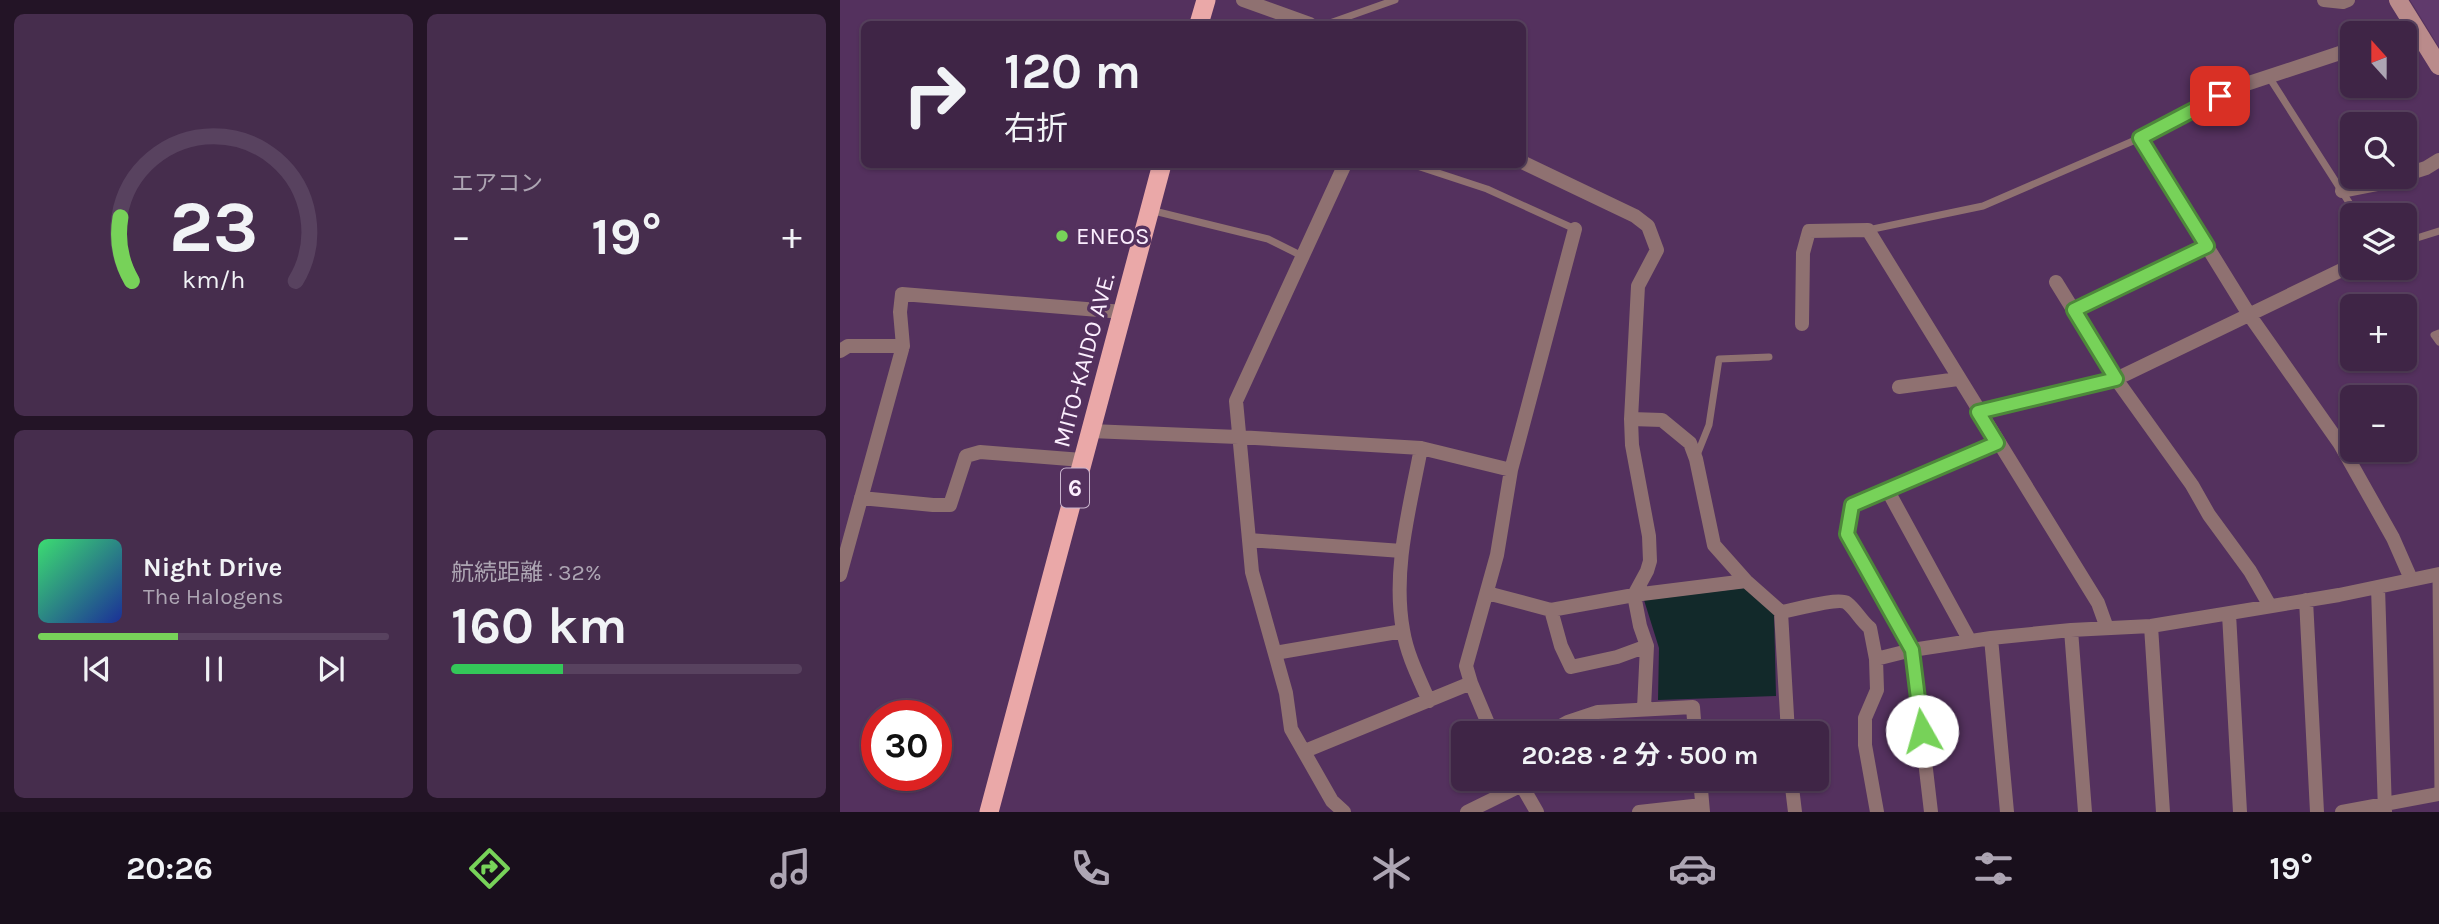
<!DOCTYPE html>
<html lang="ja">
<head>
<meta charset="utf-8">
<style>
	body { margin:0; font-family:Karla,"Noto Sans JP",sans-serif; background:#462d4d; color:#f1f3f6; height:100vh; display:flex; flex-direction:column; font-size:26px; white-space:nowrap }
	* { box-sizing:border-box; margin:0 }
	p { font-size:23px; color:#ada5b3 }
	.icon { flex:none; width:38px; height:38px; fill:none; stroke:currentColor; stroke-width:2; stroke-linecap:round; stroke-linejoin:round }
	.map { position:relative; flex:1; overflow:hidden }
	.drawer { display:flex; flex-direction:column; gap:14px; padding:14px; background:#231426; width:840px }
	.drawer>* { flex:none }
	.guide { position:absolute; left:21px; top:21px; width:665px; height:147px; border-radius:10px; box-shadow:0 2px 5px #0004,0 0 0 2px #58425f; background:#3f2546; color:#f1f3f6; overflow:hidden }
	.needle { width:46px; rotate:339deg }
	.buttons { position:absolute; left:1500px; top:21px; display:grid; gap:14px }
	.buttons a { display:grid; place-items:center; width:77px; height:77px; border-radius:10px; background:#3f2546; box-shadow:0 2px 5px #0004,0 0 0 2px #58425f; font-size:35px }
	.speed { position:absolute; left:21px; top:700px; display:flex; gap:14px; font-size:35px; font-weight:700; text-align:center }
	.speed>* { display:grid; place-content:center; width:91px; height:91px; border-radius:50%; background:#3f2546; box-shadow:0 2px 5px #0004,0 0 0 2px #58425f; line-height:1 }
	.speed .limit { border:10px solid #d22; background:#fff; color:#111 }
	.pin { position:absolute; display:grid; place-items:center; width:60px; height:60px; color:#fff; margin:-30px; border-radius:14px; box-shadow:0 4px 10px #0006 }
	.me { position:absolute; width:77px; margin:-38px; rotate:353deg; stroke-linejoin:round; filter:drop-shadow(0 0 5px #0008) }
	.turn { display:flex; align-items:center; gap:24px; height:147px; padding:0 28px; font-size:32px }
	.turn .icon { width:91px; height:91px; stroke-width:2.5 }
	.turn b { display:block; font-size:49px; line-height:60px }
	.big { font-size:52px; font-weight:700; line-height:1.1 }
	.drawer .tile { flex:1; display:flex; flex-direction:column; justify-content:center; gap:10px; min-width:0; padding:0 24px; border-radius:10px; background:#462d4d }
	.drawer .dial { align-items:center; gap:0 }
	.dial svg { height:182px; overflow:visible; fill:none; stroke:#58425f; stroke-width:7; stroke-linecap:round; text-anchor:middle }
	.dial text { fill:#f1f3f6; stroke:none }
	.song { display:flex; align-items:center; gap:21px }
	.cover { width:84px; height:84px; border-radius:10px; background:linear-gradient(135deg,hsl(140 70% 55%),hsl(230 70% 35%)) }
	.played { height:7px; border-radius:4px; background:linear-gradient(90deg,#77d259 40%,#58425f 40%) }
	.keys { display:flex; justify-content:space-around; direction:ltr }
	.heat { display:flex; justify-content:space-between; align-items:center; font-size:38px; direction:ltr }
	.charge { height:10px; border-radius:5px; background:linear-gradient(90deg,#34c759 32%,#58425f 0) }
	.drawer .tiles { flex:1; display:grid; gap:14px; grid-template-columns:repeat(2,1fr) }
	.trip { position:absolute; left:611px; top:721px; width:378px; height:70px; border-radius:10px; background:#3f2546; box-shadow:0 2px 5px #0004,0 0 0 2px #58425f; font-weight:700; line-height:70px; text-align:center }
	.menu { display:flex; height:112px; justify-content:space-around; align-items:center; background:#190f1c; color:#ada5b3 }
	.menu .icon { width:49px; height:49px }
	.menu .on { color:#77d259 }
	.menu b { font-size:32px; color:#f1f3f6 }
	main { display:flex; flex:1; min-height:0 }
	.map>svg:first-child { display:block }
</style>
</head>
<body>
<main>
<section class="drawer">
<div class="tiles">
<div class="tile dial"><svg viewBox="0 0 100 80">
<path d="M14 69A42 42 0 1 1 86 69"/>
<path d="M14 69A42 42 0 0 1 9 41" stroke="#77d259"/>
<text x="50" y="56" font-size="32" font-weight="700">23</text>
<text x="50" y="72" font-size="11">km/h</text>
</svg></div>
<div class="tile"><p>エアコン</p>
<div class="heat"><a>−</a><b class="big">19°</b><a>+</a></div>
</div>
<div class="tile">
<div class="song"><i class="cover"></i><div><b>Night Drive</b><p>The Halogens</p></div></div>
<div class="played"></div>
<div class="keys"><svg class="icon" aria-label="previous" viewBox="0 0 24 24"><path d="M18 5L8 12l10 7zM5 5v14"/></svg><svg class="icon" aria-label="pause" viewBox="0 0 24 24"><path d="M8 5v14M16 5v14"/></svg><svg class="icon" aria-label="next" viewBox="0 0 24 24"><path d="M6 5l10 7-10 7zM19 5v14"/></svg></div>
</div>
<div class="tile"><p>航続距離 · 32%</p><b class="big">160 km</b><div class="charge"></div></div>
</div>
</section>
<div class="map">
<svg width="1599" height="812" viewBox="0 0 1599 812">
	<rect width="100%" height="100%" fill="#54315e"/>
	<path fill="#603a6c" d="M1570 0H1599V47Z"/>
	<path fill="#12292a" d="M904 588 934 614 936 696 818 700 819 648 804 600Z"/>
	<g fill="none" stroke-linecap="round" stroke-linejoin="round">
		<path stroke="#8f7171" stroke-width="7" d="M487 24 555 0
			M1429 77 1517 215
			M571 164 647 189 735 229
			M310 210 428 239 462 256
			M1028 230 1143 206 1300 138
			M1564 242 1599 231
			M1599 333 1594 335 1599 342
			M857 455 869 425 879 359 929 357
			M1596 575 1598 794"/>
		<path stroke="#8f7171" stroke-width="14" d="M403 0 470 24
			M1484 0 1503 2 1508 0
			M1558 33 1574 28
			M1512 49 1400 86 1300 138 1410 316 1500 444 1553 538 1571 579
			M682 162 795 216 808 226 817 250 798 286 791 419 792 445 809 536 810 561 807 571 794 595 800 626 807 646 804 708
			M1564 175 1586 168 1599 160
			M1502 191 1538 184 1561 177
			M1216 282 1276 379 1352 485 1369 515 1410 571 1430 606
			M1234 310 1367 246
			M962 324 963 253 969 231 1028 230 1258 603 1267 628
			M0 351 8 346H63
			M1059 387 1118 379
			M1138 412 1276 379 1512 265
			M791 419 822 420 850 443 856 459 874 545 906 581 941 612C954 610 999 597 1007 603 1016 610 1021 621 1030 628L1036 659 1037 690 1025 718V745L1037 812
			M250 431 398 437 581 448 671 470
			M1157 443 1011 505 1007 534 1072 650 1151 638 1231 630 1311 626 1499 595 1599 574
			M581 448C570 507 552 570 563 630 567 655 579 678 589 701
			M1048 491 1130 641
			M21 498 93 505H110L126 456 140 452 242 460
			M409 540 562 551
			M0 575 63 346 60 312 62 294 283 312
			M1538 587 1545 812
			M647 593 711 610 794 595 906 581
			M1466 600 1477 812
			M711 610 721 646 731 667 777 657 807 646
			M941 612 948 733
			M1389 614 1400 812
			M1311 626 1323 812
			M1231 630 1245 812
			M1151 638 1167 812
			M435 653 563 631
			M1036 659 1072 650 1091 812
			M652 733 631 683 626 666 657 555 671 470 735 229
			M708 733 728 722 758 712 853 707 855 733
			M465 751 631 683
			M678 779 697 812
			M860 779 863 812
			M951 779 955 812
			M504 812 492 801 451 729 446 693 412 572 396 401 505 164
			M627 812 682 785
			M799 812 862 805
			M1502 812 1599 794"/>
		<path stroke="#ba8b8b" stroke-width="18" d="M1558 0 1599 66"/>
		<path stroke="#eaa8a8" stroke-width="19" d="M359 24 366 0
			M149 812 322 164"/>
	</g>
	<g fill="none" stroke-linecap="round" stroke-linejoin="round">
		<g stroke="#4d883a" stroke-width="18">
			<path id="route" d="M1082 731 1072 650 1007 534 1012 505 1157 443 1138 412 1276 379 1234 310 1367 246 1300 138 1380 96"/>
		</g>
		<use href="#route" stroke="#77d259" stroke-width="12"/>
	</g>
	<circle fill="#77d259" stroke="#54315e" stroke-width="2.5" cx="222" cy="236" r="7"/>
	<g text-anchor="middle" stroke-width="7" stroke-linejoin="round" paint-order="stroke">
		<rect fill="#54315e" stroke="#c9b5ce" stroke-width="2" x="221" y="468.5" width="28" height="39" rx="5"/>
		<g font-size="23" font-weight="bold" fill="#fbeefe">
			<text x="235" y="496">6</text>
		</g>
		<g font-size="24" fill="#fbeefe" stroke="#54315e" text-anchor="start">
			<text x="236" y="244">ENEOS</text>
		</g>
		<g font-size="24" fill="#fbeefe" stroke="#54315e">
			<text transform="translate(244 360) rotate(-75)" y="8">MITO-KAIDO AVE.</text>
		</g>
	</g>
</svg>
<div class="buttons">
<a><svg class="needle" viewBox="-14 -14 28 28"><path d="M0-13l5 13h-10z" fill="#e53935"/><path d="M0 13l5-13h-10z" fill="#ada5b3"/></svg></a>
<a><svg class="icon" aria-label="search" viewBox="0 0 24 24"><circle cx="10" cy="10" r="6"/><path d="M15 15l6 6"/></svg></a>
<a><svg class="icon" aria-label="layers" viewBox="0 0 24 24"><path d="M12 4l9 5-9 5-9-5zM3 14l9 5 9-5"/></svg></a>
<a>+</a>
<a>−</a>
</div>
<div class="speed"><div class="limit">30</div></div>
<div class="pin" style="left:1380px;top:96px;background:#d93025"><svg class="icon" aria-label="arrive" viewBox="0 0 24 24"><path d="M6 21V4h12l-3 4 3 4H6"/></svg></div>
<svg class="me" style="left:1082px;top:731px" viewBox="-20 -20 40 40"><circle r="19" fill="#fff"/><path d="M0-13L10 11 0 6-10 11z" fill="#77d259"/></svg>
<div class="trip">20:28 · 2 分 · 500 m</div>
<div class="guide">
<div class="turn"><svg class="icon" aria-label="right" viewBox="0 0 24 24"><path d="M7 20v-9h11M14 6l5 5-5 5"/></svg><div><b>120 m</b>右折</div></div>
</div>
</div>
</main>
<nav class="menu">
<b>20:26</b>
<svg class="icon on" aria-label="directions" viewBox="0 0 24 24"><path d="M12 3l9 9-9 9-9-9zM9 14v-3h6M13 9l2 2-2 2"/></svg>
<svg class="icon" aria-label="music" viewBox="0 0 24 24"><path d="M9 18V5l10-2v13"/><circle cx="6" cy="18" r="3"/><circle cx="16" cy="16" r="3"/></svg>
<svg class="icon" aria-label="phone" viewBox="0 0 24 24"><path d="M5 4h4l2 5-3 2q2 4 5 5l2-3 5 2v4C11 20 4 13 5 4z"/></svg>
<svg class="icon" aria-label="climate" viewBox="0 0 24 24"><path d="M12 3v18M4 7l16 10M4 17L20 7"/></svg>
<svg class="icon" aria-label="car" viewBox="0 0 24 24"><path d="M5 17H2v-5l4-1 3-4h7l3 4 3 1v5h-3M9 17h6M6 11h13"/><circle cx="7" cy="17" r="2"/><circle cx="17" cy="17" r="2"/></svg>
<svg class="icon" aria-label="filters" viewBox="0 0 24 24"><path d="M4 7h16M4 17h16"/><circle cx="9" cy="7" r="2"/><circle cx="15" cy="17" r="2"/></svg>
<b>19°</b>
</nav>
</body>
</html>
